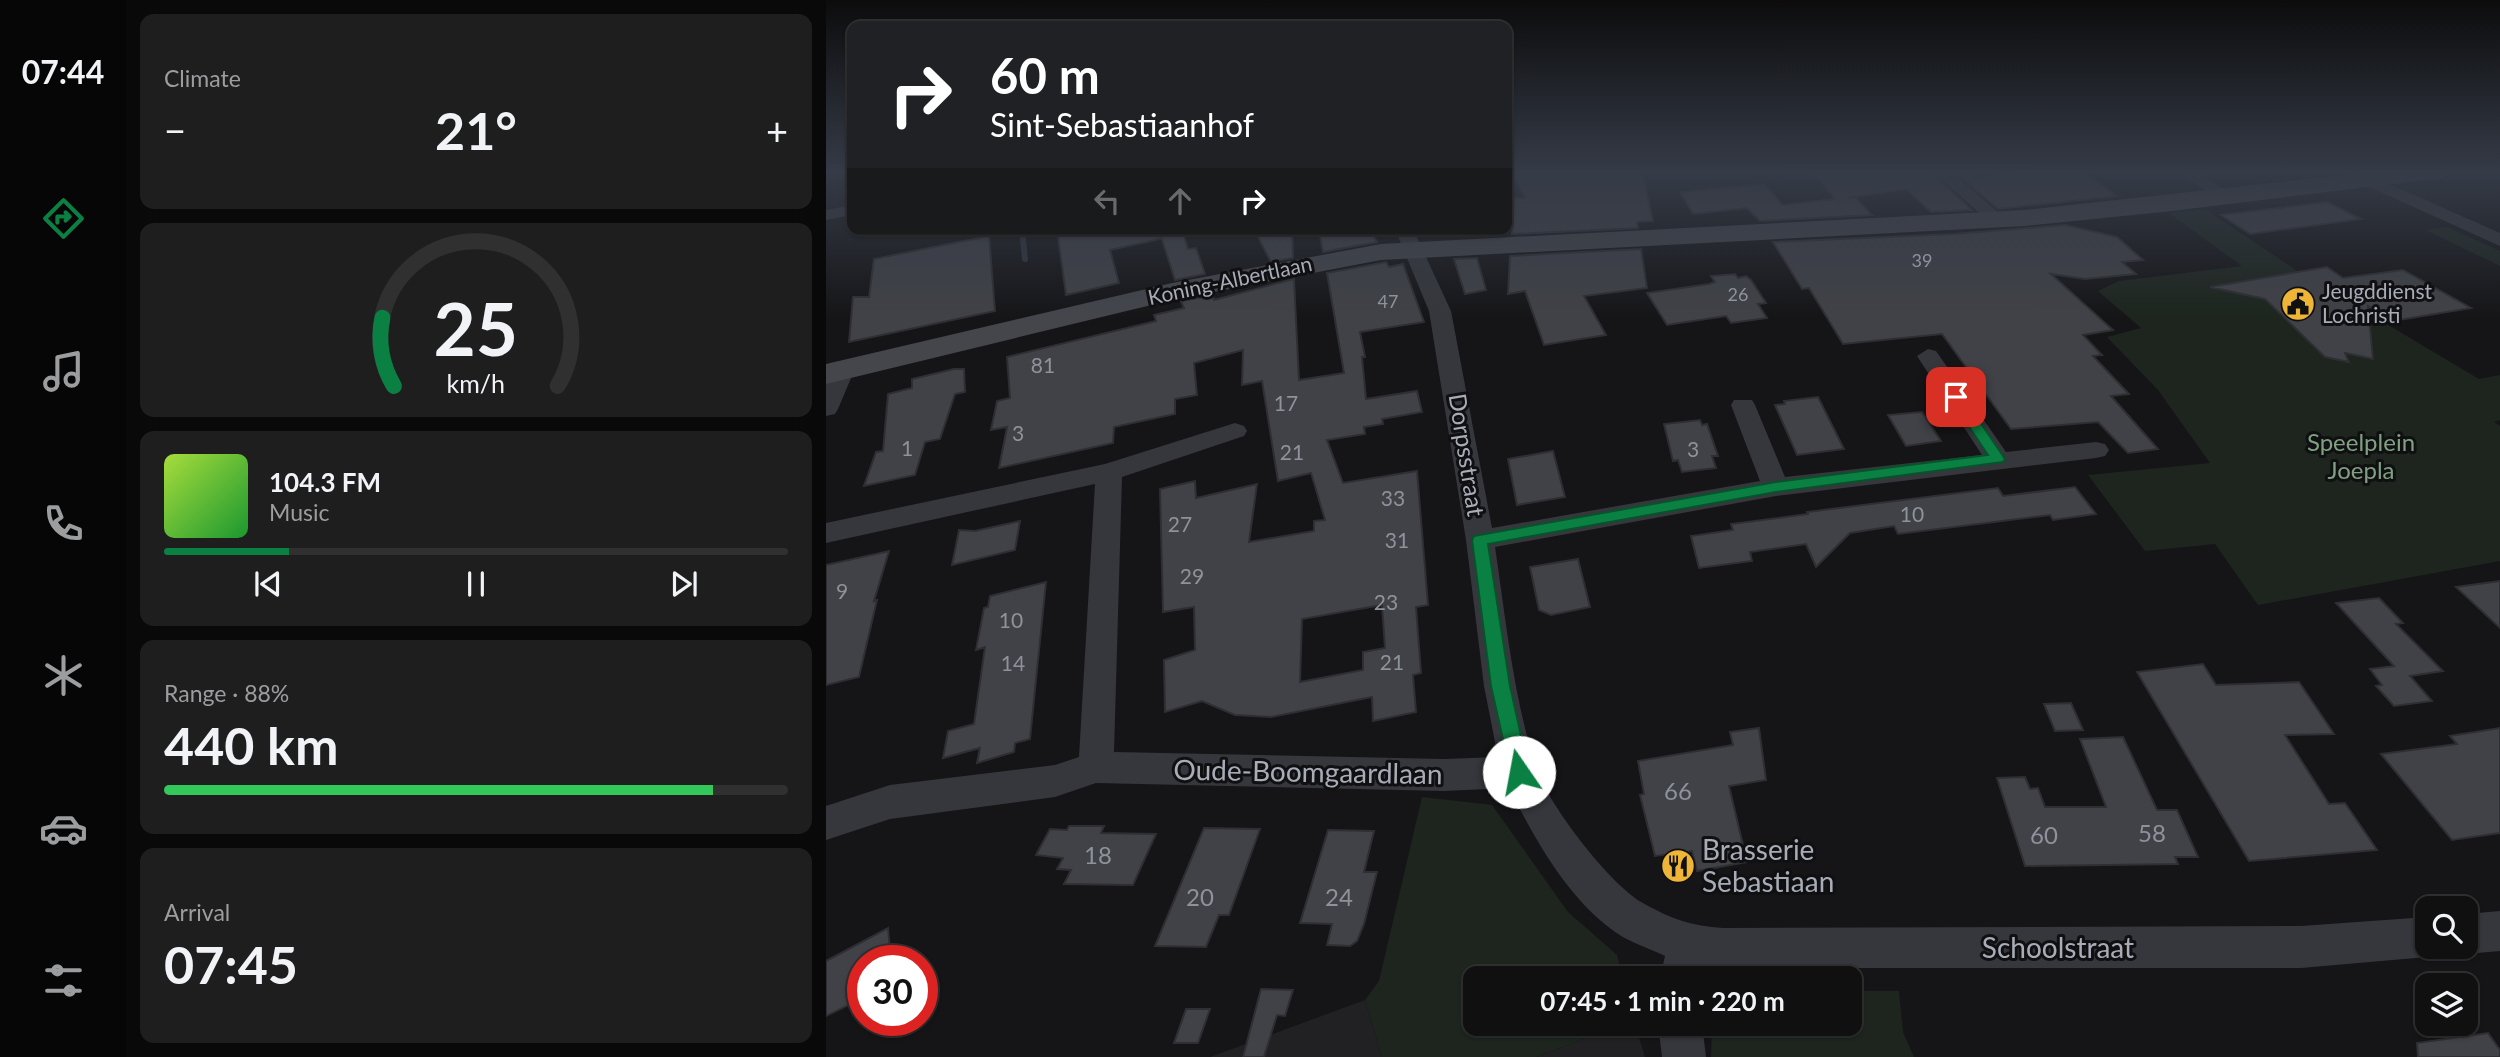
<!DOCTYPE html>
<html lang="en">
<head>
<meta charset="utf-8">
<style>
	body { margin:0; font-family:Lato,sans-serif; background:#1e1e1f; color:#f1f3f6; height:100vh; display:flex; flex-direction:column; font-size:26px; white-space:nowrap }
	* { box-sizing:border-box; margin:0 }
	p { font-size:23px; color:#9c9d9f }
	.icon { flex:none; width:38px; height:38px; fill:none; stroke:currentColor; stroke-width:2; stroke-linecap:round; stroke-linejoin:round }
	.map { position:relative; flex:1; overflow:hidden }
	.sheet { display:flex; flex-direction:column; gap:14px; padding:14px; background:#090909; width:700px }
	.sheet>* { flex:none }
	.banner { position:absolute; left:21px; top:21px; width:665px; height:214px; border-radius:14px; box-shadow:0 2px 5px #0004,0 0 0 2px #303031; background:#202124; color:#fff; overflow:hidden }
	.fabs { position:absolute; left:1589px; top:896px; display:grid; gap:14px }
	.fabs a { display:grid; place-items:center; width:63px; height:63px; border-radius:14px; background:#101011; box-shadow:0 2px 5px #0004,0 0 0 2px #303031; font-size:35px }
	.speed { position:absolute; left:21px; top:945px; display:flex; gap:14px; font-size:35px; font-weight:700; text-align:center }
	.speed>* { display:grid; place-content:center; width:91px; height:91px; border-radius:50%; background:#101011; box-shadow:0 2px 5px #0004,0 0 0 2px #303031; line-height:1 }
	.speed .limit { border:10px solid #d22; background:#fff; color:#111 }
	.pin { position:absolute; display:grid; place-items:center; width:60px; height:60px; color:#fff; margin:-30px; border-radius:14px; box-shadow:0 4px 10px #0006 }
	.me { position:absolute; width:77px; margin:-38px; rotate:348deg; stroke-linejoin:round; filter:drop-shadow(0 0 5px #0008) }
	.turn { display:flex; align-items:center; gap:24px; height:147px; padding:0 28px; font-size:32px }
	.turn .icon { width:91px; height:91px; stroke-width:2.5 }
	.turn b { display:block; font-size:49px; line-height:60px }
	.lanes { display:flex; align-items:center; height:66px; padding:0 28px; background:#0003; justify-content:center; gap:35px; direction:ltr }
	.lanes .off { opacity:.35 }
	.big { font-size:52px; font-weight:700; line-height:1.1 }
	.sheet .widget { flex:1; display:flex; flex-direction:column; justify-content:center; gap:10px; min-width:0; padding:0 24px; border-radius:14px; background:#1e1e1f }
	.sheet .dial { align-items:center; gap:0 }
	.dial svg { height:182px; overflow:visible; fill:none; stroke:#303031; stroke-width:7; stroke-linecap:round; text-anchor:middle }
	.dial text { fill:#f1f3f6; stroke:none }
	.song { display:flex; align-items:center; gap:21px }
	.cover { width:84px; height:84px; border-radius:10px; background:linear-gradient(135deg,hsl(80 70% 55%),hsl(130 70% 35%)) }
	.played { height:7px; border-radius:4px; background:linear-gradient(90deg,#0b8043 20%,#303031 20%) }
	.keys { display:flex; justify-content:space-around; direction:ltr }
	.heat { display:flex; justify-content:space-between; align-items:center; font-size:38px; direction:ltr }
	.charge { height:10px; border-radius:5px; background:linear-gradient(90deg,#34c759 88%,#303031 0) }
	.trip { position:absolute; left:637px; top:966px; width:399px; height:70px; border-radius:14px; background:#101011; box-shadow:0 2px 5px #0004,0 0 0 2px #303031; font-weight:700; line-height:70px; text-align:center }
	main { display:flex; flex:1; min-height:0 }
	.tabs { display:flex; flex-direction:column; width:126px; justify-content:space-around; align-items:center; background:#060607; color:#9c9d9f }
	.tabs .icon { width:49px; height:49px }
	.tabs .active { color:#0b8043 }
	.tabs b { font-size:32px; color:#f1f3f6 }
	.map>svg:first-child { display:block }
</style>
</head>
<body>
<main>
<nav class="tabs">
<b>07:44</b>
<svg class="icon active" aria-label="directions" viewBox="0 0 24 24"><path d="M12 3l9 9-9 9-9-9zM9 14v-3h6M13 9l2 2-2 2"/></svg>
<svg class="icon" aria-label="music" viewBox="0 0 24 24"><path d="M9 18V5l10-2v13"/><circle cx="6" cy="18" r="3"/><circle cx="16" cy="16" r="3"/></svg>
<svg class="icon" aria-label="phone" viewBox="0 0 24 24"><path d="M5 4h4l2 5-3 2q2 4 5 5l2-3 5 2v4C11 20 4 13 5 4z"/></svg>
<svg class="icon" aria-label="climate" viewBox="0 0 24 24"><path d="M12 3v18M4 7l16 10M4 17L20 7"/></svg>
<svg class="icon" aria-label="car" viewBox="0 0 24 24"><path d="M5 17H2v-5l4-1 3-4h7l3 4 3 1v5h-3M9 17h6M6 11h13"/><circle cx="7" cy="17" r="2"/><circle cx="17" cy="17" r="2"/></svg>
<svg class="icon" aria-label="filters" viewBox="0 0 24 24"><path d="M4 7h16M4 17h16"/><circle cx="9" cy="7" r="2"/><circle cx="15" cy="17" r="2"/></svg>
</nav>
<section class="sheet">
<div class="widget"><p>Climate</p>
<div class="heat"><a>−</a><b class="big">21°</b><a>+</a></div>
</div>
<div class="widget dial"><svg viewBox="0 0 100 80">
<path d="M14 69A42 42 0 1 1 86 69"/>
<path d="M14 69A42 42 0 0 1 9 39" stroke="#0b8043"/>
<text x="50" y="56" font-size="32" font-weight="700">25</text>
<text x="50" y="72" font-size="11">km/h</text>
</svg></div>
<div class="widget">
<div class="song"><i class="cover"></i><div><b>104.3 FM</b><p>Music</p></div></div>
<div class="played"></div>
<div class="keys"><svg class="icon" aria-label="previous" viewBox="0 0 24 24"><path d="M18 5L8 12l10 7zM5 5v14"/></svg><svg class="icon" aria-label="pause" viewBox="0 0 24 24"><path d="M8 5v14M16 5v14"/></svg><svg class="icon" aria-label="next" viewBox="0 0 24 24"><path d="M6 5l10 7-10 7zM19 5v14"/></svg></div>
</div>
<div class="widget"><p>Range · 88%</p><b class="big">440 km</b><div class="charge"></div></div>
<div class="widget"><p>Arrival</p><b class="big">07:45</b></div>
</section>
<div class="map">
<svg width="1674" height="1057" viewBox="0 0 1674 1057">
	<rect width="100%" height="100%" fill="#151517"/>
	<path fill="#212124" d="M539 1000 556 1057H384Z
		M797 1024H809L819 1057H710Z"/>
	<path fill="#1d251e" d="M1379 209 1470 270 1653 379 1674 375V420L1668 422 1674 426V561L1432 605 1389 544 1319 551 1262 475 1384 463 1332 390 1281 337 1315 328 1272 291 1293 281 1416 266 1343 213Z
		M1621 227 1674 251V266L1600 230Z
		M596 797 666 805 742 912 791 955 797 978H649V1024H797L710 1057H556L539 1000 553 981Z
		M1024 991H1073L1077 1032 1088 1057H885L886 1024H1024Z"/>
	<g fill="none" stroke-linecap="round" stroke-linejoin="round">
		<path stroke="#2c343b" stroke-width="6" d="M196 229 199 259"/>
	</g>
	<path fill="#414247" stroke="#2f2f33" stroke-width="2" fill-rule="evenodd" d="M685 171H816L827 221 811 222 812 228 686 234 688 198H699Z
		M986 171H1103L1146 210 1105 212 1080 189 1021 198 1029 197 1046 215 934 221 921 208 867 214 854 192 939 184 956 205 1009 199Z
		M1128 171H1146V178L1202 171H1255L1291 196 1172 209Z
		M1501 202 1535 219 1424 234 1395 215Z
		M1239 225 1291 237 1317 260 1296 262 1310 274 1259 279 1225 274 1287 330 1257 335 1276 355 1267 356 1303 394 1285 396 1332 449 1302 453 1272 422 1185 429 1116 334 1017 344 983 288 976 289 947 242 1128 234Z
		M231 229H356L362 249 370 248 379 274 349 280 333 230 334 239 284 250 293 283 240 295Z
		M449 229H466L467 258 445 262 430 233Z
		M493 229H544L551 242 497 252Z
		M163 236 169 311 23 342 27 297H43L48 259Z
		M815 249 821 288 758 296 780 335 718 345 699 291 682 294 684 256Z
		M651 258 660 290 639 294 628 259Z
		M560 262 563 267 577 264 598 322 534 332 539 357H536L540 399 591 391 596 412 556 419 557 424 538 427 539 434 501 440 517 483 591 471 602 605 590 607 595 673 587 675 590 712 547 721 546 697 445 717 409 715 376 701 339 712 338 660 369 650 368 607 337 612 334 489 369 481 370 498 431 484 423 542 488 531V521L499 520 485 473 452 481 436 381 416 385 417 350 368 363 371 395 349 399V414L288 427 287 443 173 468 181 427 165 430 171 401 184 398 181 357 330 321 328 315 358 308 355 301 387 295 388 300 468 279 473 380 518 373 501 273ZM556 605 559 648 537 652V670L474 682 476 619Z
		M1501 267 1517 278 1577 270 1645 308 1567 321 1542 306 1547 359 1519 353 1523 362 1499 357 1439 299 1384 287Z
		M909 274 912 278 920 276 925 280 940 303 932 304 941 318 905 323 900 316 841 325 821 293 883 284 889 282 885 276Z
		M128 369H138L139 392 129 394 114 439 99 442 89 475 38 486 50 452 57 451 62 394 86 388V379Z
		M992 397 1018 449 971 455 949 405 959 404 958 401Z
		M1096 412 1115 441 1080 446 1062 415Z
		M874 420 876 425 881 424 892 456H886L890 468 856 472 852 460 847 461 838 424Z
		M727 451 739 497 691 505 682 459Z
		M1249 487 1270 514 1227 520 1224 515 1072 534 1068 526 1024 533 990 567 980 544 924 552 926 561 873 568 865 536 907 530 905 524 982 514 981 512 1172 488 1177 496Z
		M194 521 189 550 126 565 133 530 149 531Z
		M63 551 48 601 51 600 33 677 0 685V565Z
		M752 559 764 607 725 615 713 610 704 567Z
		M1674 581V628L1630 587Z
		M220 582 204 739 189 743 188 752 151 763 154 748 117 758 122 731 148 724 159 647 150 650 158 608 162 607 164 596Z
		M1553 598 1577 623 1570 624 1617 671 1584 676 1606 701 1568 706 1550 686 1556 685 1544 669 1568 666 1510 603Z
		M1377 664 1390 685 1473 682 1508 734 1459 735 1503 804 1519 803 1551 850 1423 861 1311 672Z
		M1245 703 1257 730 1229 731 1218 704Z
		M933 728 940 780 903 786 921 862 871 871 866 851 829 856 814 795 818 794 812 761 907 745 904 732Z
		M1674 728V833L1626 840 1555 754 1631 744 1624 736Z
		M1297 737 1331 810H1351L1372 857H1349L1352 864 1199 866 1171 778 1199 777 1204 789 1212 788 1219 807H1280L1254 739Z
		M243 826H278L275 833 330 834 307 885 238 884 245 870 231 869 237 858 210 855 224 829 241 830Z
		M378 828 434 829 403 915H393L380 947 329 946Z
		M502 830 548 831 538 872H551L538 924 531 941 524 946 501 945 506 924 474 923Z
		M62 928 65 961H37V998L0 1016V961Z
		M435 989 467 990 459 1016 451 1015 438 1057H417Z
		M360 1009H384L372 1043H348Z
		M1662 1033 1674 1050V1057H1592L1591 1043Z"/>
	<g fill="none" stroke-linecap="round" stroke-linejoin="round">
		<path fill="#36373c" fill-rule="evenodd" d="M1106 171H1124L1181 220 1172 225 1166 224Z
			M1350 171H1370L1411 198 1402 203 1396 202Z
			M1543 175 1674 233V246L1537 184 1535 180Z
			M26 205V215L0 220V210Z
			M569 229H587L625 311 666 528 934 481 905 405 908 400H926L929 405 959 477 1156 455 1091 356 1102 349 1110 351 1180 452 1270 442 1279 444 1283 450 1279 456 1270 458 950 496 669 547C680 620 687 696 710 767 721 803 784 885 817 903 845 919 866 926 897 928L1475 926 1601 917V947H1617L1615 951 1601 957 1475 968H878L876 978H834L839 956C822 948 800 941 785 929 739 894 709 839 683 788L618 791 270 783 229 797 64 819 0 840V806L64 785 229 765 253 757 269 484 0 543V523L279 464 409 423 418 426 421 431 418 436 296 477 288 752 618 759 672 757 658 686 640 540 603 311Z
			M16 364 24 366 28 371 12 409 9 414 0 416V381L8 366Z
			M1674 911V951L1640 954 1626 948 1640 947V914Z
			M832 1024H876L880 1057H836Z"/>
		<path fill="#44464c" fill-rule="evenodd" d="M1557 171H1627L1616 178 1346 211 1199 226 555 260 346 300 0 384V364L346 283 555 244 1199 210Z"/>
	</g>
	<linearGradient id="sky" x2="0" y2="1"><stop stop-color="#0c0c0d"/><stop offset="0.54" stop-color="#353b47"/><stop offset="1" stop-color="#353b47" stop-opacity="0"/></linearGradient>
	<rect width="1674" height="319" fill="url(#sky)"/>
	<path fill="#0b8043" stroke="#07532c" stroke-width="2" d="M1125 394H1135L1179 459 1177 462 950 492 662 544 684 686 703 772 700 779 693 781 686 779 665 686 646 540 648 536 950 482 1162 455 1123 397Z"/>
	<defs>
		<g id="civic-disc" transform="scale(1.75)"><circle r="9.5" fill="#eeb536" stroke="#101012"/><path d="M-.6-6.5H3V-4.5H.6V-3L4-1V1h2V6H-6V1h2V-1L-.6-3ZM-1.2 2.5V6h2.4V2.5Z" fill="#111"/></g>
		<g id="restaurant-disc" transform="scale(1.75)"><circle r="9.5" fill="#eeb536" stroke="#101012"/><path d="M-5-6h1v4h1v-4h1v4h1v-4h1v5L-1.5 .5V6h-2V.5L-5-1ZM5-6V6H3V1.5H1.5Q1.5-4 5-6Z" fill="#111"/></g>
	</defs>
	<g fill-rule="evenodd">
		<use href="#civic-disc" x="1472" y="304"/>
		<use href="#restaurant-disc" x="852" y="866"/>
	</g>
	<g text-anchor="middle" stroke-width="6" stroke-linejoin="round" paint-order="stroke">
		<g font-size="18" fill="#8e929b">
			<text x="1096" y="267">39</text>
			<text x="912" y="301">26</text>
			<text x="562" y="308">47</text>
		</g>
		<g font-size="21" fill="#a7acb7" stroke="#101012">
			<text transform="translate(404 281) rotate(-12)" y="7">Koning-Albertlaan</text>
		</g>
		<g font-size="21" fill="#a7acb7" stroke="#101012" text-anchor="start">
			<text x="1496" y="299">Jeugddienst<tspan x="1496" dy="24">Lochristi</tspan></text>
		</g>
		<g font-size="21" fill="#8e929b">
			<text x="217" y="373">81</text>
			<text x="460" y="411">17</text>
			<text x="192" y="441">3</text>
			<text x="81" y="456">1</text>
			<text x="867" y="457">3</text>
			<text x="466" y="460">21</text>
			<text x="567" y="506">33</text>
			<text x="1086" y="522">10</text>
			<text x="354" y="532">27</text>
			<text x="571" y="548">31</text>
			<text x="366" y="584">29</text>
			<text x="16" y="599">9</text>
			<text x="560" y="610">23</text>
			<text x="185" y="628">10</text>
			<text x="566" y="670">21</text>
			<text x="187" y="671">14</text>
		</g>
		<g font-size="24" fill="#7fa182" stroke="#101012">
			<text x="1535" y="451">Speelplein<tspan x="1535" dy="28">Joepla</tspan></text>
		</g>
		<g font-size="24" fill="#a7acb7" stroke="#101012">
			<text transform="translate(640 455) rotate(81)" y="8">Dorpsstraat</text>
		</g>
		<g font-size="24" fill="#8e929b">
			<text x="852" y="800">66</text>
			<text x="1326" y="842">58</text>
			<text x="1218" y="844">60</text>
			<text x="272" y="864">18</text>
			<text x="374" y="906">20</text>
			<text x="513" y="906">24</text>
		</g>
		<g font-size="28" fill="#a7acb7" stroke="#101012">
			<text transform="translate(482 772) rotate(1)" y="10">Oude-Boomgaardlaan</text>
			<text x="1232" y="958">Schoolstraat</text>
		</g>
		<g font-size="28" fill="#a7acb7" stroke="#101012" text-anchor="start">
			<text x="876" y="860">Brasserie<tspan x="876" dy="32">Sebastiaan</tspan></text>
		</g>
	</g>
</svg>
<div class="fabs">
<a><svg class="icon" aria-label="search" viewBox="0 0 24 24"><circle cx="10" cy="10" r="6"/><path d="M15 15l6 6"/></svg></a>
<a><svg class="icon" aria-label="layers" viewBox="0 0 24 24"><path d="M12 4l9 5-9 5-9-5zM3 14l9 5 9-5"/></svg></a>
</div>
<div class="speed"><div class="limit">30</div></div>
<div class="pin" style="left:1130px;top:397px;background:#d93025"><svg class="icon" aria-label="arrive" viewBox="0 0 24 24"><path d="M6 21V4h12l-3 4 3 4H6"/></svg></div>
<svg class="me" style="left:693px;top:772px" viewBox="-20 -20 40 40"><circle r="19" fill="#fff"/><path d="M0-13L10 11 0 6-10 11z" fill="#0b8043"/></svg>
<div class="trip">07:45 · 1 min · 220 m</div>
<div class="banner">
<div class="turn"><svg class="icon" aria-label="right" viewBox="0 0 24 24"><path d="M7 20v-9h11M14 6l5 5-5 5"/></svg><div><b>60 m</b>Sint-Sebastiaanhof</div></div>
<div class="lanes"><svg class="icon off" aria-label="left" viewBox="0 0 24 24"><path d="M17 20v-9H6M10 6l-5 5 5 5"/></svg><svg class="icon off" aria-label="ahead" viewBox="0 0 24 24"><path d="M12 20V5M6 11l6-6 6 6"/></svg><svg class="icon" aria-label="right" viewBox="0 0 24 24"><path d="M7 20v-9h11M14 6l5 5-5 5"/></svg></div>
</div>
</div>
</main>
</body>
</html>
